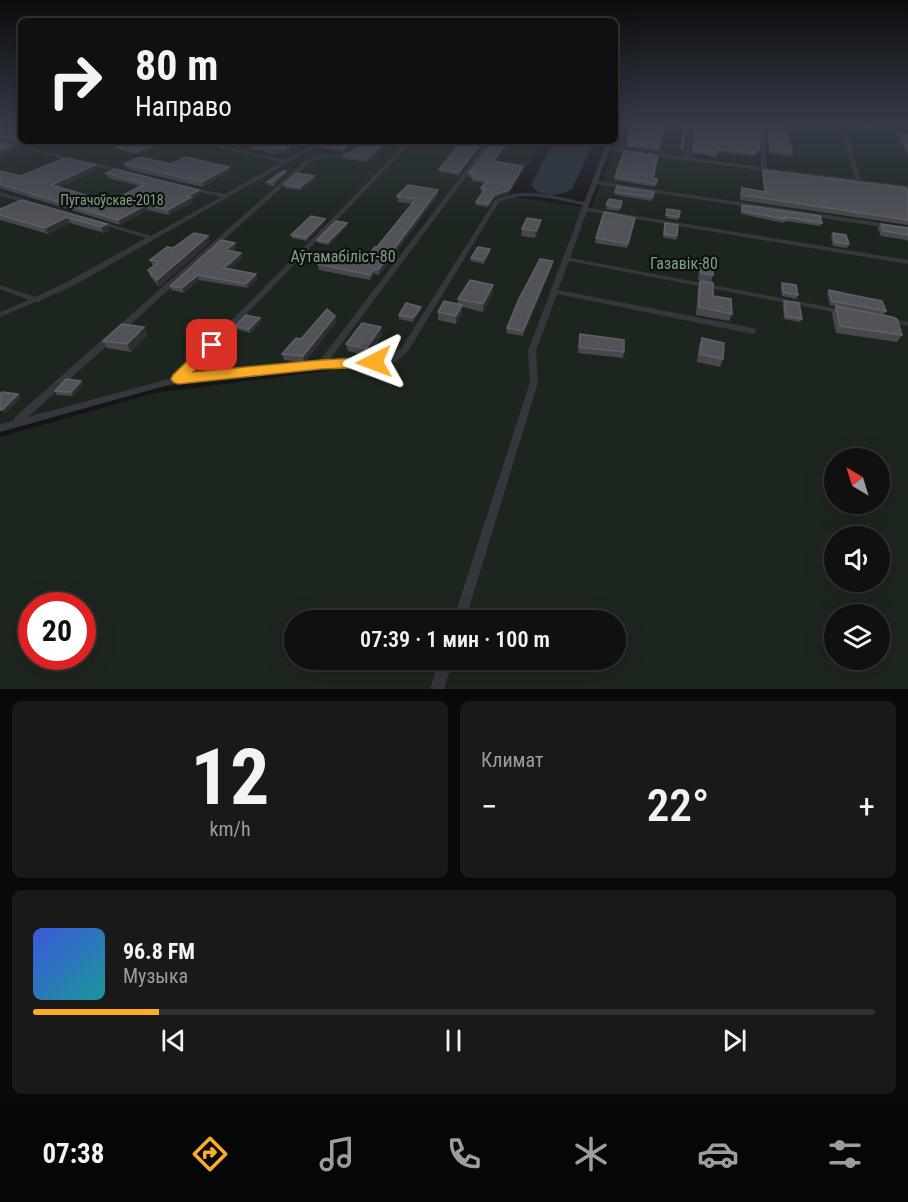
<!DOCTYPE html>
<html lang="ru">
<head>
<meta charset="utf-8">
<style>
	body { margin:0; font-family:"Roboto Condensed",sans-serif; background:#19191a; color:#f1f3f6; height:100vh; display:flex; flex-direction:column; font-size:22px; white-space:nowrap }
	* { box-sizing:border-box; margin:0 }
	p { font-size:20px; color:#9c9d9f }
	.icon { flex:none; width:33px; height:33px; fill:none; stroke:currentColor; stroke-width:2; stroke-linecap:round; stroke-linejoin:round }
	.map { position:relative; height:689px; overflow:hidden }
	.drawer { display:flex; flex-direction:column; gap:12px; padding:12px; background:#090909; flex:1 }
	.drawer>* { flex:none }
	.hud { position:absolute; left:18px; top:18px; width:600px; height:126px; border-radius:9px; box-shadow:0 6px 24px #0002,0 0 0 2px #303031; background:#101011; color:#f1f3f6; overflow:hidden }
	.needle { width:39px; rotate:322deg }
	.tools { position:absolute; left:824px; top:448px; display:grid; gap:12px }
	.tools a { display:grid; place-items:center; width:66px; height:66px; border-radius:50%; background:#101011; box-shadow:0 6px 24px #0002,0 0 0 2px #303031; font-size:30px }
	.speed { position:absolute; left:18px; top:592px; display:flex; gap:12px; font-size:30px; font-weight:700; text-align:center }
	.speed>* { display:grid; place-content:center; width:78px; height:78px; border-radius:50%; background:#101011; box-shadow:0 6px 24px #0002,0 0 0 2px #303031; line-height:1 }
	.speed .limit { border:9px solid #d22; background:#fff; color:#111 }
	.pin { position:absolute; display:grid; place-items:center; width:51px; height:51px; color:#fff; margin:-26px; border-radius:12px; box-shadow:0 3px 9px #0006 }
	.me { position:absolute; width:66px; margin:-33px; rotate:267deg; stroke-linejoin:round; filter:drop-shadow(0 0 4px #0008) }
	.turn { display:flex; align-items:center; gap:21px; height:126px; padding:0 18px; font-size:27px }
	.turn .icon { width:78px; height:78px; stroke-width:2.5 }
	.turn b { display:block; font-size:42px; line-height:51px }
	.big { font-size:45px; font-weight:600; line-height:1.1 }
	.drawer .widget { flex:1; display:flex; flex-direction:column; justify-content:center; gap:9px; min-width:0; padding:0 21px; border-radius:9px; background:#19191a }
	.drawer .dial { align-items:center; gap:0 }
	.dial b { font-size:78px; line-height:1 }
	.song { display:flex; align-items:center; gap:18px }
	.cover { width:72px; height:72px; border-radius:9px; background:linear-gradient(135deg,hsl(230 70% 55%),hsl(180 70% 35%)) }
	.played { height:6px; border-radius:3px; background:linear-gradient(90deg,#fcad28 15%,#303031 15%) }
	.keys { display:flex; justify-content:space-around; direction:ltr }
	.heat { display:flex; justify-content:space-between; align-items:center; font-size:33px; direction:ltr }
	.drawer .tiles { flex:1; display:grid; gap:12px; grid-template-columns:1fr 1fr }
	.widget:last-child { grid-column:span 2 }
	.trip { position:absolute; left:284px; top:610px; width:342px; height:60px; border-radius:30px; background:#101011; box-shadow:0 6px 24px #0002,0 0 0 2px #303031; font-weight:600; line-height:60px; text-align:center }
	.dock { display:flex; height:96px; justify-content:space-around; align-items:center; background:#060607; color:#9c9d9f }
	.dock .icon { width:42px; height:42px }
	.dock .selected { color:#fcad28 }
	.dock b { font-size:27px; color:#f1f3f6 }
	.map>svg:first-child { display:block }
</style>
</head>
<body>
<div class="map">
<svg width="908" height="689" viewBox="0 0 908 689">
	<rect width="100%" height="100%" fill="#151517"/>
	<path fill="#1d261e" fill-rule="evenodd" d="M0 125 21 141H544L507 196 591 208 615 148V125H908V689H0V437L155 393 387 363 159 387 0 431ZM834 459H879V504H834ZM834 537H879V582H834ZM32 606H82V657H32ZM834 615H879V660H834ZM294 621H615V660H294Z"/>
	<path fill="#2b353c" d="M554 141H583L592 146 572 189C560 197 539 198 531 185Z"/>
	<g fill="none" stroke-linecap="round" stroke-linejoin="round">
		<path fill="#36373d" fill-rule="evenodd" d="M615 125H618L617 129H615Z
			M688 125H692L689 157 761 167V125H765L767 168 855 179 840 125H844L861 180 908 186V190L609 150 598 181 908 227V231L597 184 588 208 908 260V264L587 211 570 258 844 310 848 312 844 314 569 261 558 290 753 328 757 331 753 334 557 294 536 351 538 382 465 621H453L530 382 528 351 583 205C556 200 525 189 499 202L408 351 396 362 179 382 0 432V424L14 421 15 417 305 161 321 155 345 154 363 141H368L348 156 322 158 309 163 28 417 176 377 408 141H413L188 375 317 364 488 141H493L327 363 391 357 402 347 495 200C523 186 555 196 584 202L608 141H612L610 147 684 157Z
			M845 125H859L908 133V135Z
			M0 141 125 170 128 172 125 174 0 143Z
			M192 141H200L286 160 320 141H326L73 286 41 300 40 302H36L0 317V312L29 300 0 289V285L35 297 67 282 146 238 96 223V221H100L151 236 221 197 188 189V187L225 194 282 162Z
			M0 192 33 202 34 203 31 205 0 196Z
			M886 318H889L908 322V326L886 322 885 320Z
			M439 660H453L444 689H430Z"/>
	</g>
	<path fill="#46484c" d="M0 125 21 141H23L18 143 0 140Z
		M628 125H664L659 151 627 147 632 128H628Z
		M694 125H760V148L759 152H756L754 156 717 152 716 157 692 153Z
		M767 125H785L792 152 791 156 769 153Z
		M899 134 908 135V156L898 137Z
		M130 141H167L138 155 118 150 117 147Z
		M257 141H315L307 145 301 144 284 155 282 152 278 154 252 149 251 144Z
		M359 141 344 152 319 148 318 144Z
		M366 141H393L368 162 343 159V154L349 153Z
		M463 141 459 175 439 172V169Z
		M512 141H537L535 145Z
		M495 162 523 169 509 193 494 198 488 207 476 205V202L483 192 481 191V188L485 183 472 181V177H469V173Z
		M125 164H171L229 167 230 171 203 187 127 169Z
		M95 165 97 170 59 187 110 202 140 186 108 178 106 173 200 194 192 199 193 202 169 215 148 210 120 225 0 188V171L21 176Z
		M763 170 908 191V225L740 200V193L742 188 764 192 762 174Z
		M286 171 287 174 274 186 268 185 267 182Z
		M314 176 315 179 301 190 285 188 284 184Z
		M615 177 653 178 657 179 655 187 615 180Z
		M617 186 654 192 652 201 615 195Z
		M438 190V195L379 275 375 274 370 280 319 270 318 264 363 260 377 247 413 204 398 202 397 196Z
		M609 199 622 201 619 211 606 209Z
		M22 200 110 230 104 233 70 223 48 234 0 220V209Z
		M742 205 822 223 820 226 785 221 784 223 741 214V208Z
		M667 209 679 217 678 220 666 218Z
		M635 218 627 248 595 243 596 238Z
		M541 220 540 227 535 238 521 236 522 229Z
		M325 222 307 241 292 238 291 235Z
		M881 224 908 228V242L907 240 881 236 878 229Z
		M347 226 329 245 318 243 317 240Z
		M664 226 677 236 676 240 663 237Z
		M833 233 849 244 847 248 833 246 831 236Z
		M208 236 210 242 159 287 150 276 148 270 153 266 150 260 173 248Z
		M236 247 232 251 241 253 242 258 229 269 257 279 248 288 199 280 184 293 171 290 170 286Z
		M490 252 484 264 471 261V258Z
		M701 260 713 275 711 282 698 280 699 267Z
		M552 266 523 336 506 333 507 328Z
		M700 281 713 296 732 314 729 321 696 315 698 288Z
		M782 283 798 295 796 299 782 296 781 286Z
		M493 285V292L483 312 462 307V313L456 324 438 320V312L458 304V299Z
		M829 290 886 311 884 315 830 305 827 293Z
		M784 301 802 319 800 322 784 319 783 304Z
		M836 306 902 335 897 342 836 333 832 314Z
		M421 310 413 322 399 319V315Z
		M335 316 336 322 304 363 284 360 282 354 301 339Z
		M260 318 261 322 250 333 236 329 235 326Z
		M144 327 147 335 131 352 107 348 103 341Z
		M381 327 382 335 367 356 348 351 346 344Z
		M580 334 624 352 623 358 578 353Z
		M702 338 723 359 720 367 697 362 699 346Z
		M81 381 83 384 73 396 57 395 55 391Z"/>
	<path fill="#2e2f32" d="M21 137V141H23L18 143 16 139Z
		M160 141H167L138 155 137 152Z
		M298 141H300L301 144 284 155 283 150Z
		M307 141H315L307 145Z
		M353 141H359L344 152V148Z
		M387 141H393L368 162 367 158Z
		M483 141H485L459 175V172Z
		M508 141H511L492 164 493 161Z
		M12 146 14 150 0 155V150Z
		M281 147 282 152 278 154 277 149Z
		M95 165 97 170 53 190 51 185Z
		M523 166V169L509 193 494 198 488 207V204L494 195Z
		M229 167 230 171 203 187 202 182Z
		M286 171 287 174 274 186 273 182Z
		M314 176 315 179 301 190 300 187Z
		M199 190 200 194 192 199 193 202 169 215 168 210 187 196Z
		M438 190V195L379 275V269Z
		M146 205 148 210 120 225 118 220Z
		M67 217 70 223 48 234 45 228Z
		M325 219V222L307 241 306 238Z
		M541 220 540 227 535 238 536 231Z
		M347 223V226L329 245 328 242Z
		M107 224 110 230 104 233 101 227Z
		M208 236 210 242 159 287 157 280Z
		M235 243 236 247 227 255 226 250Z
		M490 249V252L484 264V260Z
		M241 253 242 258 225 273 224 268Z
		M553 261 552 266 523 336V331Z
		M375 269V274L370 280V275Z
		M256 274 257 279 248 288 246 284Z
		M198 275 199 280 184 293 182 288Z
		M493 285V292L483 312V304Z
		M462 305V313L456 324V316Z
		M421 307V310L413 322V318Z
		M335 316 336 322 304 363 303 356Z
		M260 318 261 322 250 333 249 329Z
		M144 327 147 335 131 352 127 344Z
		M381 327 382 335 367 356 366 349Z
		M81 381 83 384 73 396 71 392Z
		M18 394 21 398 5 414 2 410Z"/>
	<path fill="#515358" stroke="#5e6167" stroke-width="1.5" d="M0 125H21V137L16 139 0 136Z
		M633 125H664L659 148 627 144Z
		M685 125H686L683 148H681Z
		M695 125H760V148H756V153L717 148V153L693 150Z
		M769 125H785L792 152 770 149Z
		M899 134 908 135V150Z
		M130 141H160L137 152 117 147Z
		M257 141H298L283 150 281 147 277 149 251 144Z
		M323 141H353L344 148 318 144Z
		M366 141H387L367 158 343 154 349 153Z
		M463 141H483L459 172 439 169Z
		M494 141H508L493 161 523 166 509 190 494 195 488 204 476 202 485 189 481 188 487 180 472 177 474 174 469 173Z
		M0 142 12 146 0 150Z
		M624 151 658 156 653 178 657 179 656 184 615 177Z
		M140 157 171 164 185 157 229 167 202 182 125 164Z
		M65 158 95 165 51 185 110 202 145 184 106 173 115 169 199 190 187 196 191 197 168 210 146 205 118 220 0 184V171L21 176Z
		M763 170 906 188 908 191V220L742 195V188L766 192Z
		M283 171H286L273 182H267Z
		M297 173 314 176 300 187 284 184Z
		M408 185 438 190 379 269H375L370 275 318 264 328 253 363 260 375 247H377L416 199 397 196Z
		M617 186 654 192 653 197 615 192Z
		M609 199 622 201 620 208 606 205Z
		M22 200 107 224 101 227 67 217 45 228 0 215V209Z
		M742 205 820 216 822 223 785 217V219L742 211Z
		M667 209 680 211 679 217 666 215Z
		M604 212 635 218 628 244 596 238Z
		M311 216 325 219 306 238 291 235Z
		M527 218 541 220 536 231 522 229Z
		M336 221 347 223 328 242 317 240Z
		M665 223 678 225 677 236 664 234Z
		M881 224 908 228V235L884 231Z
		M194 233 208 236 157 280 148 270 159 262 150 260 167 247 173 248Z
		M833 233 846 235 849 244 835 242Z
		M221 240 235 243 226 250 241 253 224 268 256 274 246 284 198 275 182 288 170 286Z
		M478 247 490 249 484 260 471 258Z
		M540 259 553 261 523 331 507 328 519 299Z
		M701 260 713 262V275L701 273Z
		M470 280 493 285 483 304 458 299Z
		M700 281 713 283V296L731 299 732 314 699 307Z
		M782 283 796 285 798 295 783 292Z
		M829 290 847 294 882 301 886 311 832 301Z
		M444 301 462 305 456 316 438 312Z
		M784 301 799 303 802 319 786 316Z
		M406 303 421 307 413 318 399 315Z
		M836 306 892 317 897 319 902 335 840 326Z
		M327 309 335 316 303 356 282 354 296 338 301 339Z
		M246 315 260 318 249 329 235 326Z
		M362 323 381 327 366 349 346 344Z
		M122 324 144 327 127 344 103 341Z
		M580 334 624 340V352L579 347Z
		M702 338 724 343 723 359 700 354Z
		M66 379 81 381 71 392 55 391Z
		M2 392 18 394 2 410H0V394Z"/>
	<linearGradient id="sky" x2="0" y2="1"><stop stop-color="#0c0c0d"/><stop offset="0.56" stop-color="#353b47"/><stop offset="1" stop-color="#353b47" stop-opacity="0"/></linearGradient>
	<rect width="908" height="222" fill="url(#sky)"/>
	<path fill="#fcad28" stroke="#a4701a" stroke-width="1.5" d="M212 340 219 345 193 372 321 360 374 357 381 362 374 367 321 369 178 384 173 382 171 379 173 375 207 342Z"/>
	<g text-anchor="middle" stroke-width="4.5" stroke-linejoin="round" paint-order="stroke">
		<g font-size="14" fill="#7ca47d" stroke="#101012">
			<text x="112" y="205">Пугачоўскае-2018</text>
		</g>
		<g font-size="16" fill="#7ca47d" stroke="#101012">
			<text x="343" y="262">Аўтамабіліст-80</text>
			<text x="684" y="269">Газавік-80</text>
		</g>
	</g>
</svg>
<div class="tools">
<a><svg class="needle" viewBox="-14 -14 28 28"><path d="M0-13l5 13h-10z" fill="#e53935"/><path d="M0 13l5-13h-10z" fill="#9c9d9f"/></svg></a>
<a><svg class="icon" aria-label="sound" viewBox="0 0 24 24"><path d="M4 9h4l5-4v14l-5-4H4zM17 9q2 3 0 6"/></svg></a>
<a><svg class="icon" aria-label="layers" viewBox="0 0 24 24"><path d="M12 4l9 5-9 5-9-5zM3 14l9 5 9-5"/></svg></a>
</div>
<div class="speed"><div class="limit">20</div></div>
<div class="pin" style="left:212px;top:345px;background:#d93025"><svg class="icon" aria-label="arrive" viewBox="0 0 24 24"><path d="M6 21V4h12l-3 4 3 4H6"/></svg></div>
<svg class="me" style="left:374px;top:362px" viewBox="-20 -20 40 40"><path d="M0-17L14 15 0 8-14 15z" fill="#fcad28" stroke="#fff" stroke-width="4"/></svg>
<div class="trip">07:39 · 1 мин · 100 m</div>
<div class="hud">
<div class="turn"><svg class="icon" aria-label="right" viewBox="0 0 24 24"><path d="M7 20v-9h11M14 6l5 5-5 5"/></svg><div><b>80 m</b>Направо</div></div>
</div>
</div>
<section class="drawer">
<div class="tiles">
<div class="widget dial"><b>12</b><p>km/h</p></div>
<div class="widget"><p>Климат</p>
<div class="heat"><a>−</a><b class="big">22°</b><a>+</a></div>
</div>
<div class="widget">
<div class="song"><i class="cover"></i><div><b>96.8 FM</b><p>Музыка</p></div></div>
<div class="played"></div>
<div class="keys"><svg class="icon" aria-label="previous" viewBox="0 0 24 24"><path d="M18 5L8 12l10 7zM5 5v14"/></svg><svg class="icon" aria-label="pause" viewBox="0 0 24 24"><path d="M8 5v14M16 5v14"/></svg><svg class="icon" aria-label="next" viewBox="0 0 24 24"><path d="M6 5l10 7-10 7zM19 5v14"/></svg></div>
</div>
</div>
</section>
<nav class="dock">
<b>07:38</b>
<svg class="icon selected" aria-label="directions" viewBox="0 0 24 24"><path d="M12 3l9 9-9 9-9-9zM9 14v-3h6M13 9l2 2-2 2"/></svg>
<svg class="icon" aria-label="music" viewBox="0 0 24 24"><path d="M9 18V5l10-2v13"/><circle cx="6" cy="18" r="3"/><circle cx="16" cy="16" r="3"/></svg>
<svg class="icon" aria-label="phone" viewBox="0 0 24 24"><path d="M5 4h4l2 5-3 2q2 4 5 5l2-3 5 2v4C11 20 4 13 5 4z"/></svg>
<svg class="icon" aria-label="climate" viewBox="0 0 24 24"><path d="M12 3v18M4 7l16 10M4 17L20 7"/></svg>
<svg class="icon" aria-label="car" viewBox="0 0 24 24"><path d="M5 17H2v-5l4-1 3-4h7l3 4 3 1v5h-3M9 17h6M6 11h13"/><circle cx="7" cy="17" r="2"/><circle cx="17" cy="17" r="2"/></svg>
<svg class="icon" aria-label="filters" viewBox="0 0 24 24"><path d="M4 7h16M4 17h16"/><circle cx="9" cy="7" r="2"/><circle cx="15" cy="17" r="2"/></svg>
</nav>
</body>
</html>
